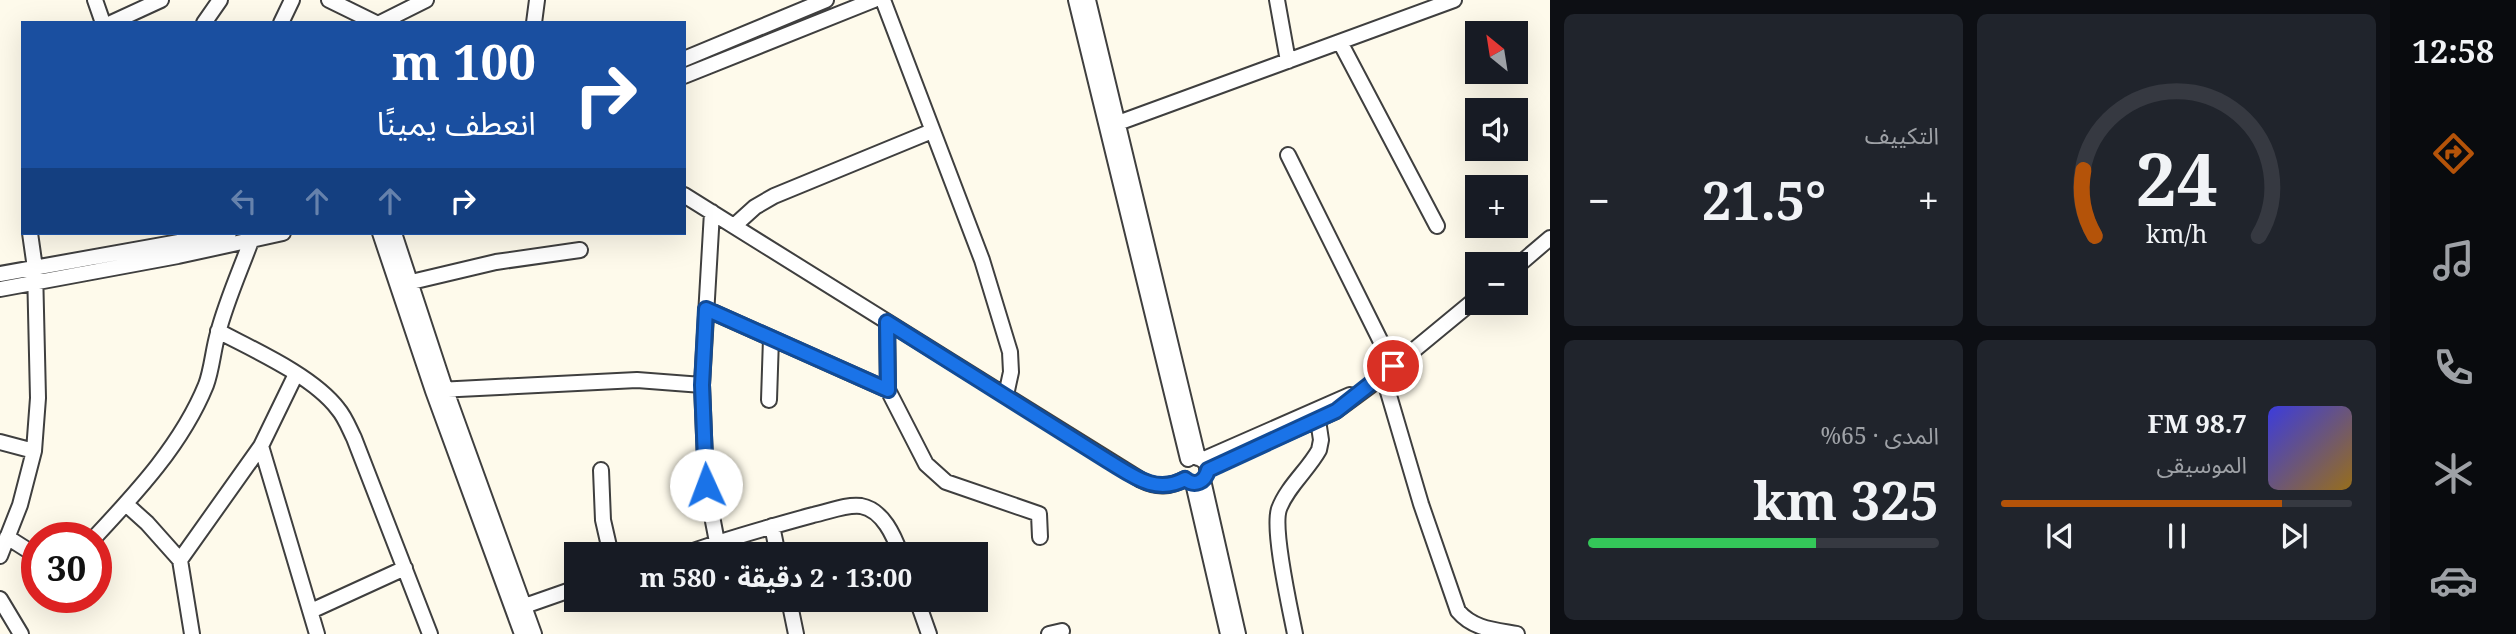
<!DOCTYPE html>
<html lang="ar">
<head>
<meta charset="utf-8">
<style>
	body { margin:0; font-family:"Noto Serif","Noto Sans Arabic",serif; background:#20242c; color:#f1f3f6; direction:rtl; height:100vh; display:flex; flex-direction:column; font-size:26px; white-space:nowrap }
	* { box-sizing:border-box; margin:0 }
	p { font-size:23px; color:#9ea1a6 }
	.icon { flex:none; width:38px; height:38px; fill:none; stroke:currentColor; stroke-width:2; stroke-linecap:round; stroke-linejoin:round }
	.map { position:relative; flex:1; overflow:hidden; direction:ltr }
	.panel { display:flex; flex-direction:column; gap:14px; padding:14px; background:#0d0f14; width:840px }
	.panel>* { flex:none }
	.hud { position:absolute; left:21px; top:21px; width:665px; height:214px; border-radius:0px; box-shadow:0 7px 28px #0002; direction:rtl; background:#1a4fa0; color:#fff; overflow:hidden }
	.needle { width:46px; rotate:330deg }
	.buttons { position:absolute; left:1465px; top:21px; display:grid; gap:14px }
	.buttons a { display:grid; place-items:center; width:63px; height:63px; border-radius:0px; background:#171b24; box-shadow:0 7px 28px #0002; font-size:35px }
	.speed { position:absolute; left:21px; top:522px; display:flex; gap:14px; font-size:35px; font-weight:700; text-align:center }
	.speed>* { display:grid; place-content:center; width:91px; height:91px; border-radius:50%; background:#171b24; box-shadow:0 7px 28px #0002; line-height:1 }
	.speed .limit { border:10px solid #d22; background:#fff; color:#111 }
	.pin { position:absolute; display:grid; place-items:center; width:60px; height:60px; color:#fff; margin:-30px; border:4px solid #fff; border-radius:50%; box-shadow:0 2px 7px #0007 }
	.me { position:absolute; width:77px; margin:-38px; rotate:358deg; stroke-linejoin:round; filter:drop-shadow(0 0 5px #0008) }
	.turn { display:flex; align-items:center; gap:24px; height:147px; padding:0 35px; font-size:32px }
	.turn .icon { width:91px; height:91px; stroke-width:2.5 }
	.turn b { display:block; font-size:49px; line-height:60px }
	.lanes { display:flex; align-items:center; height:66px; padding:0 35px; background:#0003; justify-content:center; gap:35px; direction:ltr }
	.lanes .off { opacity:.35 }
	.big { font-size:52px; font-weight:700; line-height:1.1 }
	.panel .widget { flex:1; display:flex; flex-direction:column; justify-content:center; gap:10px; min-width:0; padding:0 24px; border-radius:10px; background:#20242c }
	.panel .dial { align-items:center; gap:0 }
	.dial svg { height:182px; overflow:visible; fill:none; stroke:#363941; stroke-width:7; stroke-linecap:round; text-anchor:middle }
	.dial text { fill:#f1f3f6; stroke:none }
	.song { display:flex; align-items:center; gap:21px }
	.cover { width:84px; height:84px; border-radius:10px; background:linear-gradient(135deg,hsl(240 70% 55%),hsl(40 70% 35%)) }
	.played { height:7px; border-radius:4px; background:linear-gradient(90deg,#b45309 80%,#363941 80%) }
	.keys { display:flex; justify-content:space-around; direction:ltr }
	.heat { display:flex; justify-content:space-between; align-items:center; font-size:38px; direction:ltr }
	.charge { height:10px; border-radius:5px; background:linear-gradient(90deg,#34c759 65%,#363941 0) }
	.panel .tiles { flex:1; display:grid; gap:14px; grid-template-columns:repeat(2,1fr) }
	.trip { position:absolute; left:564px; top:542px; width:424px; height:70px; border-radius:0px; background:#171b24; box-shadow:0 7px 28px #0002; font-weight:700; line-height:70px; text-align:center; direction:rtl }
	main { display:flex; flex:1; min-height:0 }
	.tabs { display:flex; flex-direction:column; width:126px; justify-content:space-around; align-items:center; background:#090b0e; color:#9ea1a6 }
	.tabs .icon { width:49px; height:49px }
	.tabs .current { color:#b45309 }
	.tabs b { font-size:32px; color:#f1f3f6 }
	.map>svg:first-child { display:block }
</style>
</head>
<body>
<main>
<nav class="tabs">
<b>12:58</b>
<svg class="icon current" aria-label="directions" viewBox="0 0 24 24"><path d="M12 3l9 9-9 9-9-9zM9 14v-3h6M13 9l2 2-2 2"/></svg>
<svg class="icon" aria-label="music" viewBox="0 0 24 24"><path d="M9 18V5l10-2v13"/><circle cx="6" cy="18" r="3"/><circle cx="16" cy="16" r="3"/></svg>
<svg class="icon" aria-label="phone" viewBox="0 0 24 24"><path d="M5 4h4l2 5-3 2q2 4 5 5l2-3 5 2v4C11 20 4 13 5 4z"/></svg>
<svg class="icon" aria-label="climate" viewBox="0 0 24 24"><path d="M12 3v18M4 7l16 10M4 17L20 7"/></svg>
<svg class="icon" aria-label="car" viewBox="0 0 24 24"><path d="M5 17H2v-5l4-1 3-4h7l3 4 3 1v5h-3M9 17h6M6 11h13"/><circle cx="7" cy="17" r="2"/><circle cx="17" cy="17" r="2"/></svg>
</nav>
<section class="panel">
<div class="tiles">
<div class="widget dial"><svg viewBox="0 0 100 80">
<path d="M14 69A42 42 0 1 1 86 69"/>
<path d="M14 69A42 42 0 0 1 9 40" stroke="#b45309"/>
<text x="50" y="56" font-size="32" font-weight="700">24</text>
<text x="50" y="72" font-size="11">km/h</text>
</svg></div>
<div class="widget"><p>التكييف</p>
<div class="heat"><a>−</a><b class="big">21.5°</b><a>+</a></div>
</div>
<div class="widget">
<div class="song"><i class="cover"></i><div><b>98.7 FM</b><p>الموسيقى</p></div></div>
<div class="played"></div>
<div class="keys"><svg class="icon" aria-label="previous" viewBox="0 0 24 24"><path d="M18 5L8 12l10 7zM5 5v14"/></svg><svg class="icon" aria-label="pause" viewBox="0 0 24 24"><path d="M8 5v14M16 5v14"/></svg><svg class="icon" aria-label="next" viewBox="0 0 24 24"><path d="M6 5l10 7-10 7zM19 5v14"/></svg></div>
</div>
<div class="widget"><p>المدى · 65%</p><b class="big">325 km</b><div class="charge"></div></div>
</div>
</section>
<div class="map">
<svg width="1550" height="634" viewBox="0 0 1550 634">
	<rect width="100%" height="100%" fill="#fefaeb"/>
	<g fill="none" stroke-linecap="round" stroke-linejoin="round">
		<g stroke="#3f3f3f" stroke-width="18">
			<path id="minor" d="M95 0 103 23
				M329 0 376 23
				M883 0 982 260 1010 352 1011 372 1006 395
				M1076 0 1188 459
				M1088 0 1198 458
				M1277 0 1288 61
				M111 23 161 0
				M204 23 220 0
				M281 23 292 0
				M380 23 426 0
				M534 23 537 0
				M1340 42 1437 226
				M684 59 826 0
				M684 76 874 0
				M1118 123 1454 0
				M1288 155 1393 366
				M684 195 1141 480C1157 488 1170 487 1185 479
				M712 212 702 385 706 485 717 542
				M734 226 755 207 774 196 932 131
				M380 233 433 391 522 634
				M394 233 445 388 534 634
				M1516 267 1550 238
				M0 274 229 233
				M403 284 496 262 580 250
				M0 289 178 256 283 233
				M706 309 888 390
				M887 322 888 390 926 464 946 482 1039 514 1040 537
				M218 331C254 350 313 376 338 409 345 417 349 428 354 438L430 634
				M1383 375 1421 504 1458 611C1473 629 1495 630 1517 634
				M438 390 637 380 702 385
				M769 400 771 338
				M0 442 34 451
				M261 446 317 634
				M1202 460 1350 395
				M1207 469 1336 411 1374 383 1477 298
				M601 470 603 520 611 555
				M1203 480 1238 634
				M1193 483 1228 634
				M127 505 147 523 180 560 192 634
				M772 526 778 555
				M7 537 37 556
				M95 537C137 492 182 444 206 385 212 369 213 350 218 333 226 302 240 271 251 241
				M682 555C725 539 769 527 813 515 828 512 846 504 861 506 883 510 894 536 901 555
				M0 556 20 505 34 451 38 398 35 268 30 233
				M180 560 261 446 296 374
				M0 599 21 634
				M789 600 796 634
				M917 600 929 634
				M516 609 576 588
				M311 611 405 568
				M1049 634 1062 631
				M1295 634C1290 608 1272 530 1279 509 1287 487 1308 470 1319 450L1321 440 1318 420"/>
		</g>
		<use href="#minor" stroke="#fff" stroke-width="14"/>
	</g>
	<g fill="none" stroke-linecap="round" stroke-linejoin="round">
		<g stroke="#114b97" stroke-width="18">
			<path id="route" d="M706 485 702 385 706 309 888 390 887 322 1108 461C1133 476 1156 495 1185 479 1195 487 1205 482 1208 470L1336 411 1393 366"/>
		</g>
		<use href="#route" stroke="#1a73e8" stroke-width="12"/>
	</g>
</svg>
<div class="buttons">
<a><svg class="needle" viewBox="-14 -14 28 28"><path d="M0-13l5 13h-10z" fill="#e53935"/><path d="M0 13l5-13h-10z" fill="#9ea1a6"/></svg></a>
<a><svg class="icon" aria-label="sound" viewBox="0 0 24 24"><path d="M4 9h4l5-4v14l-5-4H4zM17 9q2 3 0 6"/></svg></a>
<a>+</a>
<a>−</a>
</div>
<div class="speed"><div class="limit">30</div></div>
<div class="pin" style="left:1393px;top:366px;background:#d93025"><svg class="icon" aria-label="arrive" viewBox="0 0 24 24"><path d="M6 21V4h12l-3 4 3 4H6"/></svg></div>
<svg class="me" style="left:706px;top:485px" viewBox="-20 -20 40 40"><circle r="19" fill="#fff"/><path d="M0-13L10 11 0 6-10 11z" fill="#1a73e8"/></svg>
<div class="trip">13:00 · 2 دقيقة · 580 m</div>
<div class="hud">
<div class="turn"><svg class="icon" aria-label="right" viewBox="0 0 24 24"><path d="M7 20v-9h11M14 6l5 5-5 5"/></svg><div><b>100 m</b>انعطف يمينًا</div></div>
<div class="lanes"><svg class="icon off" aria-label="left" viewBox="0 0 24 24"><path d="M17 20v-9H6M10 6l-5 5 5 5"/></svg><svg class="icon off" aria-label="ahead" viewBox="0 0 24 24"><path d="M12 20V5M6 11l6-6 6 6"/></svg><svg class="icon off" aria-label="ahead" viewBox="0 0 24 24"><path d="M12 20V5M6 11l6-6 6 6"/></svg><svg class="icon" aria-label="right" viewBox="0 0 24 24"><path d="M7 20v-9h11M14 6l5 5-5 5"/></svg></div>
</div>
</div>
</main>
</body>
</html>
